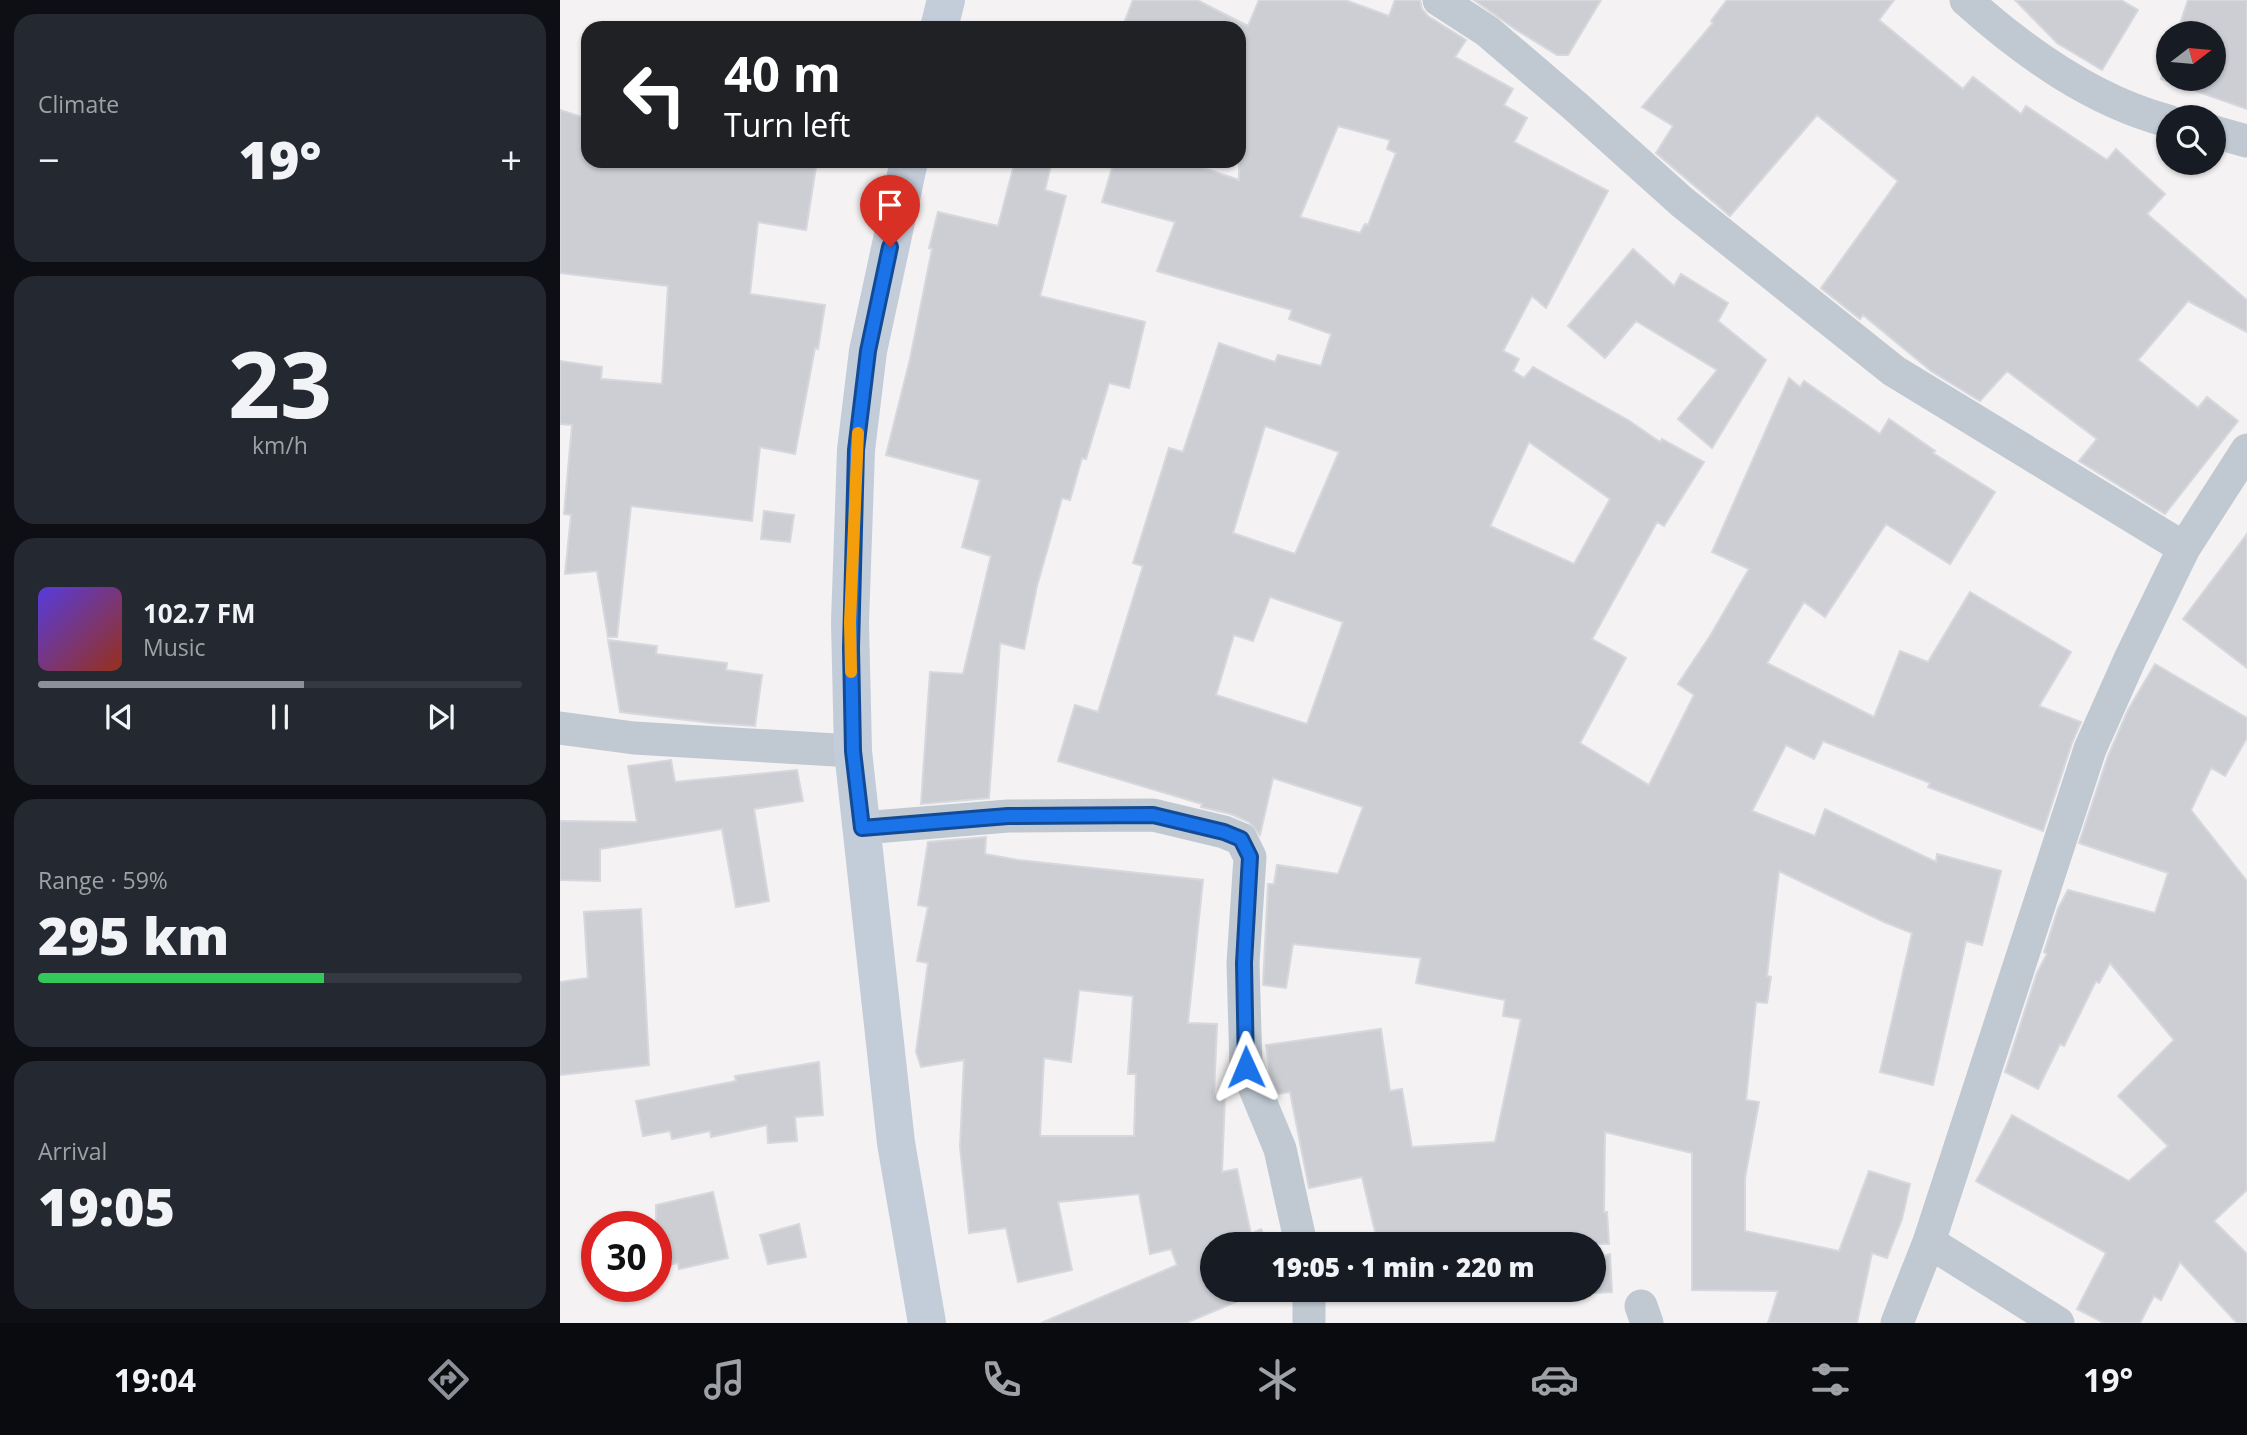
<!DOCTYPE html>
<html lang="en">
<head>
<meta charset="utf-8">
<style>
	body { margin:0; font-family:"Open Sans",sans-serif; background:#242831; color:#f1f3f6; height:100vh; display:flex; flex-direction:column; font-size:26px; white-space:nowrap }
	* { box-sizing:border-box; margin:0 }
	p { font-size:23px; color:#9ea1a6 }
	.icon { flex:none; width:38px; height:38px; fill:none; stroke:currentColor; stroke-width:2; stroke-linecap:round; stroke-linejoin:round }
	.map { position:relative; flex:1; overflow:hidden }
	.details { display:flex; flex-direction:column; gap:14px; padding:14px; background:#0d0f14; width:560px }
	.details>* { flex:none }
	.top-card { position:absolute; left:21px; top:21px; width:665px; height:147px; border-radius:21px; box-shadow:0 2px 5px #0004; background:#202124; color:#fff; overflow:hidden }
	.needle { width:46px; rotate:74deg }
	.fabs { position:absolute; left:1596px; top:21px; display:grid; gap:14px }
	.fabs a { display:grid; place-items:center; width:70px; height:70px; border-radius:50%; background:#171b24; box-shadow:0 2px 5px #0004; font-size:35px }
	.speed { position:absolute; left:21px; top:1211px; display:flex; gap:14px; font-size:35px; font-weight:700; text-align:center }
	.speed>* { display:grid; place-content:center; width:91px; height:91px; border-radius:50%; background:#171b24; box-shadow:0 2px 5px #0004; line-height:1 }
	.speed .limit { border:10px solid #d22; background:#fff; color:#111 }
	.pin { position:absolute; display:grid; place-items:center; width:60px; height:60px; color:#fff; margin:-72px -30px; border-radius:50% 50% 50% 0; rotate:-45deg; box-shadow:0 0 7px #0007 }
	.pin .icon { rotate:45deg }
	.me { position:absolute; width:77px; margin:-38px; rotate:359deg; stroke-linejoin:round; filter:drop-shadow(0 0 5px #0008) }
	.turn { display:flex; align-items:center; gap:24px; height:147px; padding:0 28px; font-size:32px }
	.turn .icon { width:91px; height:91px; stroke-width:2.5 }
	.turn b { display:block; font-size:49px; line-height:60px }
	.big { font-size:52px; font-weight:800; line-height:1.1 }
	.details .tile { flex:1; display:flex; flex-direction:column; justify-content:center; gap:10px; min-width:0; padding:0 24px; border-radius:21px; background:#242831 }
	.details .dial { align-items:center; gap:0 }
	.dial b { font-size:91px; line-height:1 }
	.song { display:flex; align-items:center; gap:21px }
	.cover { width:84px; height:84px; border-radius:10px; background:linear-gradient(135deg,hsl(250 70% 55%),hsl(10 70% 35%)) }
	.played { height:7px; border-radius:4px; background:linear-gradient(90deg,#8c9099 55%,#363941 55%) }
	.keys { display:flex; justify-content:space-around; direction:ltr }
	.heat { display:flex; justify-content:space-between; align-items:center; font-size:38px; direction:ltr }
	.charge { height:10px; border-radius:5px; background:linear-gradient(90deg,#34c759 59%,#363941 0) }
	.trip { position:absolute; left:640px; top:1232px; width:406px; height:70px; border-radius:35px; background:#171b24; box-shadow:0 2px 5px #0004; font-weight:800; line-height:70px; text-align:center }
	.tabs { display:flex; height:112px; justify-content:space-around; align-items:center; background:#090b0e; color:#9ea1a6 }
	.tabs .icon { width:49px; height:49px }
	.tabs .active { color:#8c9099 }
	.tabs b { font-size:32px; color:#f1f3f6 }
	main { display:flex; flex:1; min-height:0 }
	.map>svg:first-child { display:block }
</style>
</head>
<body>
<main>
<section class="details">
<div class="tile"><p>Climate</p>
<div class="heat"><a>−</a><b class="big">19°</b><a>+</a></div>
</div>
<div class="tile dial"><b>23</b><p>km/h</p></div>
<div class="tile">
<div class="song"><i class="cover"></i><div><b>102.7 FM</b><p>Music</p></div></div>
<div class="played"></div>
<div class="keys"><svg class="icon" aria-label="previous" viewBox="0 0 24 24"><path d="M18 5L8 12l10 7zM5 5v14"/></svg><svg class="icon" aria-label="pause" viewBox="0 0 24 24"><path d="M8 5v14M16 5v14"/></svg><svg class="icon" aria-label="next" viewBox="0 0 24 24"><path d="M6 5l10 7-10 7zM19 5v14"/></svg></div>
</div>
<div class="tile"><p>Range · 59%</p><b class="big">295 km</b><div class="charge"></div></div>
<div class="tile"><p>Arrival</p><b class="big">19:05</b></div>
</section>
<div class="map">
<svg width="1687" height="1323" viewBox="0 0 1687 1323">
	<rect width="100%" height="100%" fill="#f4f2f2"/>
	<path fill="#ccced4" stroke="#d6d8dd" stroke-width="2" fill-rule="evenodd" d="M573 0H637L688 26 699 0H785L829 16 835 0H860L862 9 868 16 906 40 895 57 953 89 944 105 967 118 954 142 1048 191 986 308 972 296 943 351 959 359 953 371 964 378 973 367 1068 420 1100 442 1102 439 1144 462 1104 526 1097 522 1032 639 1066 658 1020 743 1089 785 1134 695 1118 684 1150 636 1189 569 1152 552 1229 378 1240 387 1244 381 1320 434 1329 419 1375 451 1373 453 1435 492 1390 564 1326 524 1265 617 1244 602 1207 663 1314 717 1340 651 1368 662 1410 592 1511 652 1479 706 1521 722 1512 743 1483 831 1368 787 1370 783 1263 741 1254 759 1226 745 1192 811 1255 836 1265 809 1376 862 1377 854 1441 871 1422 945 1406 941 1373 1085 1320 1072 1352 933 1324 922 1219 871 1207 976 1211 977 1207 1003 1196 1002 1186 1100 1199 1102 1185 1178V1231L1279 1251 1309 1171 1350 1184 1342 1219 1327 1258 1312 1253 1297 1323H1208L1218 1291 1132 1290V1153L1045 1132 1044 1212H1047L1049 1244H818L802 1177 749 1188 730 1092 718 1094 710 1075 706 1045 821 1029 830 1091 842 1089 852 1147 935 1142 961 1019 943 1016 945 1000 856 983 861 958 733 944 726 988 703 985 708 884H714L717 865 778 874 803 807 713 778 700 835 689 822 671 814 641 807 642 804 498 761 515 705 538 712 583 566 573 563 609 448 623 452 659 343 715 362 718 355 761 366 771 334 729 319 732 310 597 271 615 222 542 202 554 161H623L679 180V28H562ZM778 126 830 140 827 149 836 153 808 225 805 224 800 233 740 217ZM705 426 779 452 735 554 673 533ZM969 442 1050 499 1014 564 930 526ZM710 597 783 622 747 724 656 695 674 635 693 641Z
		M914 0H1041L1008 55H997L955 29Z
		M1167 0H1334L1319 20 1403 89 1413 77 1461 114 1466 106 1547 160 1556 149 1605 194 1587 214 1687 300V332L1628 301 1578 360 1638 408 1647 397 1678 421 1605 514 1519 461 1537 439 1447 371 1420 401 1371 371 1303 315 1300 319 1261 288 1338 181 1257 115 1170 216 1096 153 1113 126 1082 107 1153 23 1151 21Z
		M1455 0H1561L1578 10 1542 70 1497 43Z
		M1628 0H1687V109L1601 79 1608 58V79H1654V33H1617Z
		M0 110 28 119V161H219L256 167 246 230 198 222 190 294 265 305 258 349 255 348 235 454 200 447 192 521 71 506 57 637H48L37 571 5 574 11 515 4 514 12 425 0 424V361L42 367 41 379 102 384 108 286 0 273Z
		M455 161H492L485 190 506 196 480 296 585 322 569 388 549 383 526 459 522 458 510 500 502 498 477 586 464 649 440 643 429 798 361 804 370 672 403 674 431 556 402 547 420 480 326 455 350 359 372 249 369 248 378 212 438 226Z
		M1073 249 1114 286 1121 274 1168 303 1158 321 1206 360 1152 448 1118 419 1157 370 1076 321 1045 358 1008 326Z
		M204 511 234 515 230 542 201 539Z
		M1687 534V668L1623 619Z
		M48 640 97 646 96 654 167 663 166 670 202 675 195 726 152 723 60 712Z
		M1595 664 1687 718V738L1665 776 1651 768 1631 810 1687 881V1190L1654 1221 1687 1254V1323H1677L1620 1262 1601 1300 1594 1296 1580 1323H1544L1517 1309 1546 1253 1416 1181 1452 1115 1569 1181 1608 1146 1558 1096 1614 1040 1550 963 1539 983 1536 981 1504 1046 1500 1044 1478 1089 1445 1072 1477 973 1487 954 1484 952 1498 909 1508 890 1595 913 1608 873 1519 843 1548 756 1568 710Z
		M111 760 115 782 237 770 243 801 194 809 209 901 176 907 162 829 40 849V881L0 880V821L77 822 68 766Z
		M426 837 425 854 458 860 643 880 628 1023 657 1024 654 1095 665 1096 662 1172 677 1169 691 1234 701 1229 708 1244H653V1290H704L626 1323H481L617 1265 611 1249 590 1254 579 1194 498 1202 512 1270 458 1282 446 1228 409 1233 400 1147 404 1060 361 1067 356 1052 368 963 357 961 368 907 358 905 368 842ZM519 990 573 996 568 1074H576L574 1136H480L484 1058 511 1062Z
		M81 909 89 1065 0 1075V982L28 978 24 912Z
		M259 1062 263 1115 235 1117 237 1141 208 1143 207 1125 151 1137 150 1131 112 1139 110 1131 83 1136 76 1101 176 1081 175 1076Z
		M153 1192 168 1258 119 1269 118 1263 96 1268V1205Z
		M239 1224 246 1257 208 1264 200 1235Z
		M1050 1254 1052 1292 992 1295 991 1290H1034V1259Z"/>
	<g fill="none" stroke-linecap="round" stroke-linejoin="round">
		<path stroke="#c0c9d2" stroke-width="33" d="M879 0 927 31 1015 106 1122 202 1334 371 1624 548
			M1406 0C1464 52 1532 101 1608 121
			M1654 132 1687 141
			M0 728 74 738 293 751
			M302 828 448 816 593 815 664 832 681 839 690 857 683 963 686 1067 720 1149 741 1244
			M1369 1242 1498 1323
			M749 1290V1323
			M1081 1306 1087 1323
			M1337 1323 1369 1242 1530 749 1570 659 1624 548 1687 450"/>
		<path stroke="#c3ccd9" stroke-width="38" d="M379 28 386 0
			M349 161 308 351 296 450 290 622 293 751 336 1143 367 1323"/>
	</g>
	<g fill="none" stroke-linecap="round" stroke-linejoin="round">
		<g stroke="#114b97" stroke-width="18">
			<path id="route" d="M330 247 308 351 296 450 291 648 293 751 302 828 448 816 593 815 664 832 681 839 690 857 684 963 686 1067"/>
		</g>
		<use href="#route" stroke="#1a73e8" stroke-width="12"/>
		<path stroke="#f59e0b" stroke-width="12" d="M291 672 290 622 298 433"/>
	</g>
</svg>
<div class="fabs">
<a><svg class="needle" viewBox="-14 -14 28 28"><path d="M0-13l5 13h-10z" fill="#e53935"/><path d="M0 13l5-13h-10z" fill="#9ea1a6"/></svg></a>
<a><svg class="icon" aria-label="search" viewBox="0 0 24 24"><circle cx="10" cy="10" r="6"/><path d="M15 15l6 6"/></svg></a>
</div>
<div class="speed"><div class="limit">30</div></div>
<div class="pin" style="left:330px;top:247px;background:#d93025"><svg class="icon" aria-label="arrive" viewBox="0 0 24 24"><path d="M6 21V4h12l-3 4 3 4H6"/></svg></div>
<svg class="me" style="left:686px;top:1067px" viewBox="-20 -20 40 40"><path d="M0-17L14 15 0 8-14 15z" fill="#1a73e8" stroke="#fff" stroke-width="4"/></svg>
<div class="trip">19:05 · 1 min · 220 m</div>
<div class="top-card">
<div class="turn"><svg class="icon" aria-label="left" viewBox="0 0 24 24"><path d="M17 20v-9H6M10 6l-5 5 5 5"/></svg><div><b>40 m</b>Turn left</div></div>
</div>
</div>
</main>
<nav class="tabs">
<b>19:04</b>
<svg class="icon active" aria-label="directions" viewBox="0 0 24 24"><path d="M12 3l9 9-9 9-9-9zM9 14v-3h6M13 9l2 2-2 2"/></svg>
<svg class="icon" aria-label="music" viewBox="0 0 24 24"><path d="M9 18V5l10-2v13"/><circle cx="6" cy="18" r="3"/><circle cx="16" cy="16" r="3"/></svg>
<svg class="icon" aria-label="phone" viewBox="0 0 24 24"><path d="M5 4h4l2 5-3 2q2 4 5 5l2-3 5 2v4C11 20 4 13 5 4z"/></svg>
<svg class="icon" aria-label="climate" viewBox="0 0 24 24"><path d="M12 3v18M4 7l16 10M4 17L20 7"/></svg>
<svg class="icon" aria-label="car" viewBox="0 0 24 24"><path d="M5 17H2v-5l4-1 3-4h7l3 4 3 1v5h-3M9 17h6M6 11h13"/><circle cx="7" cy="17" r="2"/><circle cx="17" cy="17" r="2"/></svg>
<svg class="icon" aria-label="filters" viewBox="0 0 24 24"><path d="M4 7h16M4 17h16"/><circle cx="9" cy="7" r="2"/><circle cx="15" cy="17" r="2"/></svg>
<b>19°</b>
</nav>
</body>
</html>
